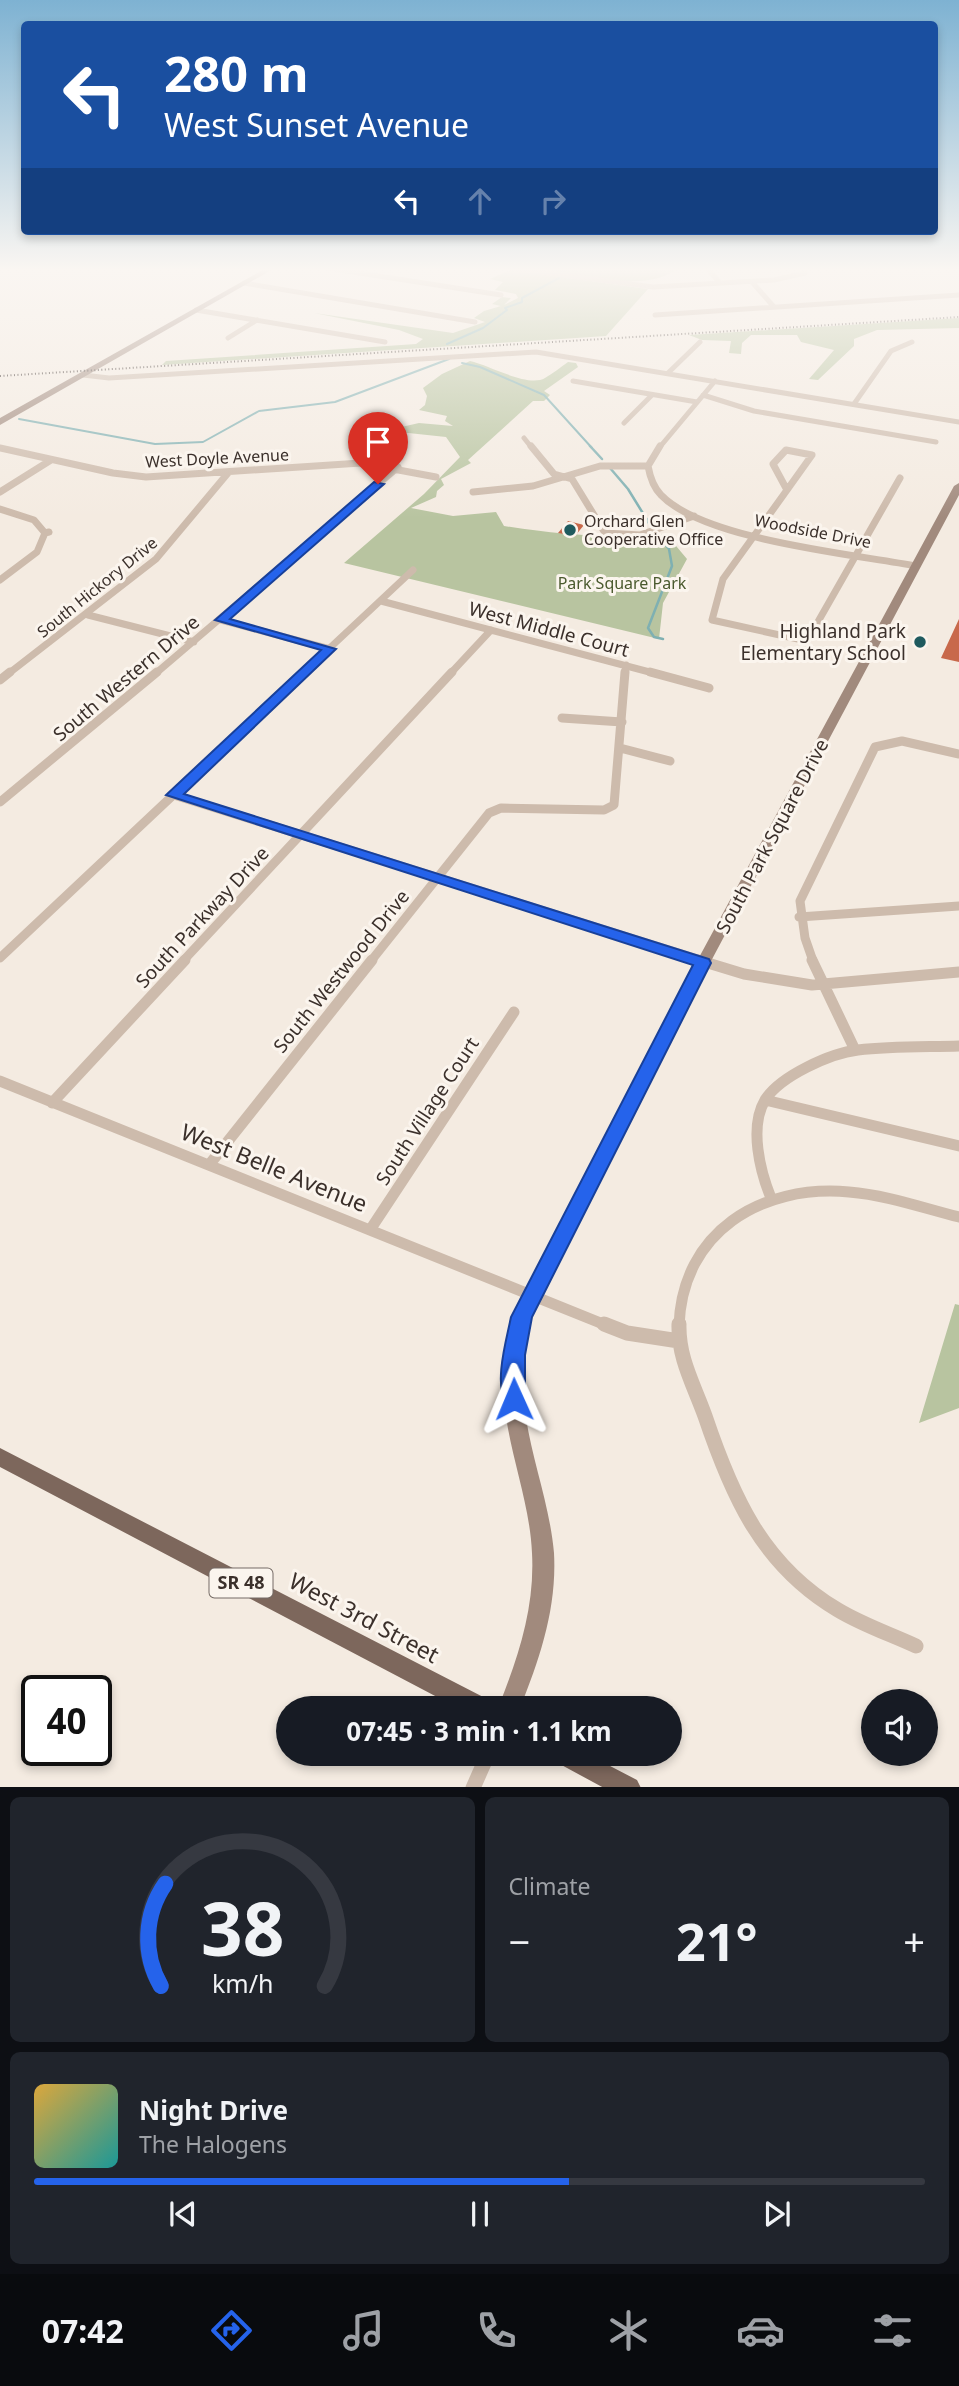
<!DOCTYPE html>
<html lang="en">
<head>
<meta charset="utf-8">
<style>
	body { margin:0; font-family:"Noto Sans",sans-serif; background:#20242c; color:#f1f3f6; height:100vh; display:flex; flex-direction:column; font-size:26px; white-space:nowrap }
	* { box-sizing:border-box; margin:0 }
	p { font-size:23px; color:#9ea1a6 }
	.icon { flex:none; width:38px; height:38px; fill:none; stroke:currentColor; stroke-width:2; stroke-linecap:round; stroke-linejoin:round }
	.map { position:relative; height:1787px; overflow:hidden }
	.panel { display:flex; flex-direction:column; gap:10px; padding:10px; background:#0d0f14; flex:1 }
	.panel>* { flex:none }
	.top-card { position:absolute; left:21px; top:21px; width:917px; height:214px; border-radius:7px; box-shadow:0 4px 10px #0003; background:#1a4fa0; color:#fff; overflow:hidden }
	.fabs { position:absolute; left:861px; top:1689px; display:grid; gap:14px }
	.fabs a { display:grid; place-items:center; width:77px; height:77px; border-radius:50%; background:#171b24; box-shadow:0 4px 10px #0003; font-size:35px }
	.speed { position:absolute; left:21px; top:1675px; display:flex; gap:14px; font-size:35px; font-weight:700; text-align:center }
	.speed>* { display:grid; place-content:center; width:91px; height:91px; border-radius:50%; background:#171b24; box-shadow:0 4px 10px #0003; line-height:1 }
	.speed .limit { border:4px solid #111; border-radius:10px; background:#fff; color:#111 }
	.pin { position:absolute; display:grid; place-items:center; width:60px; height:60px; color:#fff; margin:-72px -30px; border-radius:50% 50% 50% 0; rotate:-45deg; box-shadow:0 0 7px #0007 }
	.pin .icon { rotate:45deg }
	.me { position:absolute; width:77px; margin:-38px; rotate:359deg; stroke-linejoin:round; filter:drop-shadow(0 0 5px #0008) }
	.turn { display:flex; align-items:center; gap:24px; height:147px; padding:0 28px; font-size:32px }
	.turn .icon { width:91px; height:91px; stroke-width:2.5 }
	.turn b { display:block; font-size:49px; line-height:60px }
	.lanes { display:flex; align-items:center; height:66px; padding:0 28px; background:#0003; justify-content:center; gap:35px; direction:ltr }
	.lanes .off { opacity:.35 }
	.big { font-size:52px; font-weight:700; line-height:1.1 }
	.panel .tile { flex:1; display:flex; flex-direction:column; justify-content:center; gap:10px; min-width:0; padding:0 24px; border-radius:10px; background:#20242c }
	.panel .dial { align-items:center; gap:0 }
	.dial svg { height:182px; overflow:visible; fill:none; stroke:#363941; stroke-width:7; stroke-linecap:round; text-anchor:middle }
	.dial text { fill:#f1f3f6; stroke:none }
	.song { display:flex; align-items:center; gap:21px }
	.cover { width:84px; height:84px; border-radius:10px; background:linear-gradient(135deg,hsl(40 70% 55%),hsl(180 70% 35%)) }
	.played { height:7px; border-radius:4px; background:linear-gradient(90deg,#2563eb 60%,#363941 60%) }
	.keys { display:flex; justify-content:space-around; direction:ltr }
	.heat { display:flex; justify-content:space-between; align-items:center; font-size:38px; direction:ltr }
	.panel .tiles { flex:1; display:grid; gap:10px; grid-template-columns:1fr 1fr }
	.tile:last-child { grid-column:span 2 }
	.trip { position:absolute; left:276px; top:1696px; width:406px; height:70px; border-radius:35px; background:#171b24; box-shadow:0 4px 10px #0003; font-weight:700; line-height:70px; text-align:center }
	.dock { display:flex; height:112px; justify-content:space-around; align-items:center; background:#090b0e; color:#9ea1a6 }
	.dock .icon { width:49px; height:49px }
	.dock .active { color:#2563eb }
	.dock b { font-size:32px; color:#f1f3f6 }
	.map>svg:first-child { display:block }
</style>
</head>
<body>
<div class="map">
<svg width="959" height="1788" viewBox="0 0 959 1788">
	<rect width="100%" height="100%" fill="#f4ebe1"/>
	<path fill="#b8c4a0" d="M542 268H678C651 293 574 277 542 268Z
		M510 270 648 289 606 336 162 365 166 361 416 344 423 339 399 330 314 313 453 333 485 322 474 318 484 311 501 306 492 304 502 297 511 298 504 305 518 298 516 294 495 290 503 282 490 279Z
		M959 318V328L877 330 854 339V346L818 380 809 379 834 350 801 342 797 335H751L742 343 741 354 729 353 731 341 702 340 689 335Z
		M470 361C489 365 528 388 545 378 552 374 561 367 568 362L576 363 578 367 544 391 550 395 544 401H533L468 460 471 463 441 479 444 485 437 491 436 497 411 508 453 516 496 512 504 526C564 535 606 539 666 534L687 559 663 603 659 639 344 563 424 494 460 457 446 437 399 432 375 437V433L419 423 453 426 445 421 447 416 419 410 425 405 427 396 423 388 442 374Z
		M955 1304 959 1305V1408L919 1423Z"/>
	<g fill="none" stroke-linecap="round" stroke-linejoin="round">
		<path stroke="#7fb0b2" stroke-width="2" d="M447 344 483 328 507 310 505 308 522 302V298L559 278 564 268
			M462 363 480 367 544 395 592 448
			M19 419 155 444 203 442 259 411 335 402 449 359"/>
		<path stroke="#7fb0b2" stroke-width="2.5" d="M590 446 602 459
			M610 468 628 489 652 528
			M658 536 669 549 672 566 648 628 654 637 663 639"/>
	</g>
	<path fill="#c8694b" d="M568 521 584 525 575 536 558 533Z
		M959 619V662L941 658Z"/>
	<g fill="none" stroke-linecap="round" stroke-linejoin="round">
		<path stroke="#cdbbac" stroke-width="5" d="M327 268 501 295
			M510 268 653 287 774 280 805 273
			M707 268 720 283
			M752 282 774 307
			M244 283 475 322
			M196 310 385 342
			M655 315 959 295
			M228 338 257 320
			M668 373 700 342
			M83 375 109 378 536 352 959 422
			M573 381 697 402
			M703 395 754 411 936 442
			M854 404 891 351 912 342
			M624 423 652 395
			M524 438 532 448
			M659 448 715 381"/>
		<path stroke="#cdbbac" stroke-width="7" d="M531 446 554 474 572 479 605 533 640 535 694 516
			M0 448 113 473 146 477 361 463 436 477
			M786 450 812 455 787 490 773 464Z
			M648 466C650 477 653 487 661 495 704 540 853 554 916 566
			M648 466 660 446
			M787 490 723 579 712 620 807 641 900 478
			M0 492 51 460
			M473 492 533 486 600 466H648
			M0 509 34 520 45 533 49 532
			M0 580 37 552 45 533
			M381 601 657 674
			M88 615 194 642
			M221 620 330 649
			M8 674 156 559 228 473
			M155 674 398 467
			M302 674 413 570
			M450 674 491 630
			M625 674 626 665"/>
		<path stroke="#cdbbac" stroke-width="9" d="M650 672 709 688
			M0 680 10 672
			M562 718 622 722
			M620 748 670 761
			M174 795 704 961
			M0 802 157 672
			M799 917 959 906
			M0 958 304 672
			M183 961 452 672
			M371 961 489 813 501 808 604 810 614 805 625 672
			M813 961 805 938 800 901 875 747 902 741 959 754"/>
		<path stroke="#cdbbac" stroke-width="11" d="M698 960 744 974 812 985 959 972
			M812 960 855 1050
			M0 1081 608 1326
			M765 1100 959 1146
			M52 1103 185 960
			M209 1165 372 960
			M771 1198C760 1171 749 1127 765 1100 780 1076 831 1053 858 1050 891 1046 926 1047 959 1046
			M370 1230 514 1012
			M679 1326C682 1232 761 1184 849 1192 887 1195 923 1208 959 1217"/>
		<path stroke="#cdbbac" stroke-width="15" d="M604 1324 627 1333 679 1341
			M679 1324C678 1358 694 1385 705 1416 732 1496 762 1565 838 1610 863 1625 890 1634 916 1646
			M473 1788 488 1754"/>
		<path fill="#a18a7d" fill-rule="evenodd" d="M266 268H275L0 425V418Z
			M959 483V495L710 963 531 1317C524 1351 521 1384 526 1418 533 1463 550 1507 554 1553 557 1608 540 1658 520 1708H498C518 1658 535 1608 532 1553 530 1507 513 1463 506 1417 502 1383 505 1350 513 1317L696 963 954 486Z"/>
		<path fill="#7d675c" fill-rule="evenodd" d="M0 1448 489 1700 492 1708H458L0 1467Z
			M552 1754H587L637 1780 641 1788H604L556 1762Z"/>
		<path stroke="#3b302b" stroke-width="2" stroke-dasharray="1 2.5" stroke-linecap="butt" d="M0 376 959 317"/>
	</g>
	<linearGradient id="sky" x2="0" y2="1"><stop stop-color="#7eb2d2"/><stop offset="0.52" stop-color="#faf6f2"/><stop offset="1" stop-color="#faf6f2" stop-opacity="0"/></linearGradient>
	<rect width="959" height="518" fill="url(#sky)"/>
	<path fill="#2563eb" stroke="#184099" stroke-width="2" d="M374 482 384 484 230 619 336 649 184 794 709 959 711 963 532 1317 525 1355V1399L521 1406 514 1409 506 1406C494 1381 506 1342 511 1317L693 965 166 795 321 650 215 620Z"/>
	<g fill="#1f5a5e" stroke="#fbf5ee" stroke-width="2.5">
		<circle cx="570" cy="530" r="7"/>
		<circle cx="920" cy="642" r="7"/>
	</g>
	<g text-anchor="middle" stroke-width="6" stroke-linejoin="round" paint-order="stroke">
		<g font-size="16" fill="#3b302b" stroke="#fbf5ee">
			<text transform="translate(217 458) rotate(-3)" y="6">West Doyle Avenue</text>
			<text transform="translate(813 531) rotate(11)" y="6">Woodside Drive</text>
			<text transform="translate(97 587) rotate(-39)" y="6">South Hickory Drive</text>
		</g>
		<g font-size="16" fill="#3b302b" stroke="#fbf5ee" text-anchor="start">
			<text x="584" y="527">Orchard Glen<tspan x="584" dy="18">Cooperative Office</tspan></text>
		</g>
		<g font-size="16" fill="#4a5a2e" stroke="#fbf5ee">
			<text x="622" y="589">Park Square Park</text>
		</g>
		<rect fill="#fbf5ee" stroke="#756b66" stroke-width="2" x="209.5" y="1568.5" width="63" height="29" rx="5"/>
		<g font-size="18" font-weight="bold" fill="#3b302b">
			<text x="241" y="1589">SR 48</text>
		</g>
		<g font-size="19" fill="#3b302b" stroke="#fbf5ee">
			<text transform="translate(549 629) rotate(15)" y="7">West Middle Court</text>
			<text transform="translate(126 678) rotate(-40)" y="7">South Western Drive</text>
			<text transform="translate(772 836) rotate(-62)" y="7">South Park Square Drive</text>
			<text transform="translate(202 917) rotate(-47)" y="7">South Parkway Drive</text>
			<text transform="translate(341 971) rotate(-51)" y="7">South Westwood Drive</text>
			<text transform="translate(427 1111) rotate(-57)" y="7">South Village Court</text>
		</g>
		<g font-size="19" fill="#3b302b" stroke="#fbf5ee" text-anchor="end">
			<text x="906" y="638">Highland Park<tspan x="906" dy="22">Elementary School</tspan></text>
		</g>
		<g font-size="23" fill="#3b302b" stroke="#fbf5ee">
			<text transform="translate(274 1168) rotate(22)" y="8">West Belle Avenue</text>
			<text transform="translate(364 1618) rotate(28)" y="8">West 3rd Street</text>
		</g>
	</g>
</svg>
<div class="fabs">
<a><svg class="icon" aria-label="sound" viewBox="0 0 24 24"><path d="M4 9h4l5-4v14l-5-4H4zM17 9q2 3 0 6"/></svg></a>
</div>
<div class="speed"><div class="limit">40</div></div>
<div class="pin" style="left:378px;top:484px;background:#d93025"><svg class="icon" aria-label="arrive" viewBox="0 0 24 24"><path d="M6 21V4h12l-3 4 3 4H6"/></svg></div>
<svg class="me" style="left:514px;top:1399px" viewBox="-20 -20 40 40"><path d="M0-17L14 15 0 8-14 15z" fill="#2563eb" stroke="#fff" stroke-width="4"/></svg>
<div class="trip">07:45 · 3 min · 1.1 km</div>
<div class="top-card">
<div class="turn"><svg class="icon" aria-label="left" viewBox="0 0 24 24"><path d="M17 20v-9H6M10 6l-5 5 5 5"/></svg><div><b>280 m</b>West Sunset Avenue</div></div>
<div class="lanes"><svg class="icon" aria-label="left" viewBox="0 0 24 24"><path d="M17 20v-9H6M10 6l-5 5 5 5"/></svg><svg class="icon off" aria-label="ahead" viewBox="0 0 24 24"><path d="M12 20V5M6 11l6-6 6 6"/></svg><svg class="icon off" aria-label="right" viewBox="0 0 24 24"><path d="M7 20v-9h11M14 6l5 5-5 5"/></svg></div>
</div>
</div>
<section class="panel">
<div class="tiles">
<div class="tile dial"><svg viewBox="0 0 100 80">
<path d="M14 69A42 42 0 1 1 86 69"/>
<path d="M14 69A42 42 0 0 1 16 24" stroke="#2563eb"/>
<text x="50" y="56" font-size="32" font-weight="700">38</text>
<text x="50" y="72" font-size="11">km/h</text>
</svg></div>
<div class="tile"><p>Climate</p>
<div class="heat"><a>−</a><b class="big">21°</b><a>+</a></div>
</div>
<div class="tile">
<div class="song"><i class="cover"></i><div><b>Night Drive</b><p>The Halogens</p></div></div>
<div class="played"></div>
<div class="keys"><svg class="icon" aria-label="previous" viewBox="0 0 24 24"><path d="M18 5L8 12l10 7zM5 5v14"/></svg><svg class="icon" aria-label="pause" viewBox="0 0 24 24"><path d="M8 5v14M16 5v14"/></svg><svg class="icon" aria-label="next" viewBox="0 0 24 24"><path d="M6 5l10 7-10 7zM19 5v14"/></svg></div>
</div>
</div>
</section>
<nav class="dock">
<b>07:42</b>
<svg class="icon active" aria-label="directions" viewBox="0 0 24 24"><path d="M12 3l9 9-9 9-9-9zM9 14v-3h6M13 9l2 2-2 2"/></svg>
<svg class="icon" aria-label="music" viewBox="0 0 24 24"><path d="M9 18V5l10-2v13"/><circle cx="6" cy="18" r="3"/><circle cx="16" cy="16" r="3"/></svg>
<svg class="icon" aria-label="phone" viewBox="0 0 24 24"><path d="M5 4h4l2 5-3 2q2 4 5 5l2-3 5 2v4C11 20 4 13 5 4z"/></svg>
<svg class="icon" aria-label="climate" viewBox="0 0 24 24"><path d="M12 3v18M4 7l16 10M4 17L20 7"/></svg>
<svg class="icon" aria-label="car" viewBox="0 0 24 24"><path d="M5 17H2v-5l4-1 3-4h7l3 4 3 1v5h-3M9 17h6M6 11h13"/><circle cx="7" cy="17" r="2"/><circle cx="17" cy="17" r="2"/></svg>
<svg class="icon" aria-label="filters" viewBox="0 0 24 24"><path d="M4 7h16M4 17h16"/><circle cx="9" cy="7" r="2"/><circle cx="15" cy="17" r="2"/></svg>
</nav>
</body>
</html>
